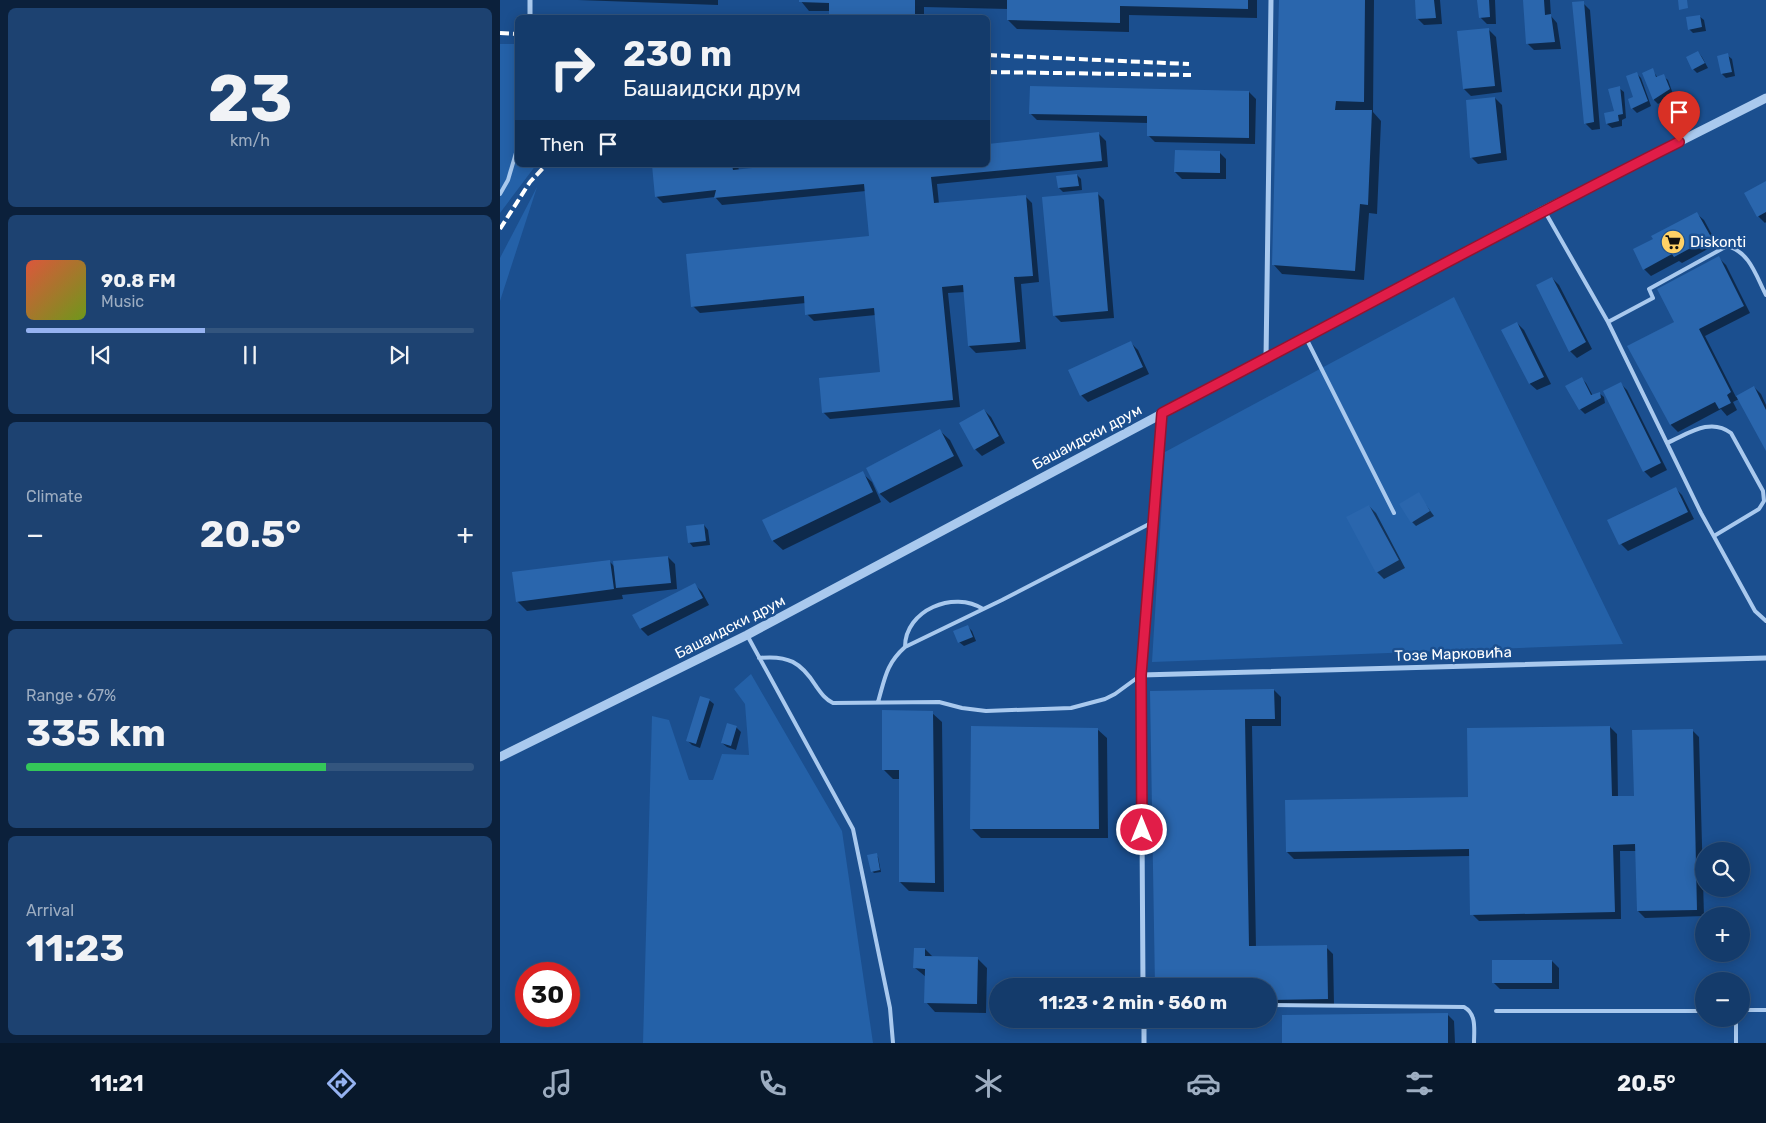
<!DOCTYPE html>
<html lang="en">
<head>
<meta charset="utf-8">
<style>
	body { margin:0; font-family:Rubik,sans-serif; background:#1d4271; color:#f1f3f6; height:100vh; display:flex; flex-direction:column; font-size:19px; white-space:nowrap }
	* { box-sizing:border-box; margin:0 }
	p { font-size:16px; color:#9dadc1 }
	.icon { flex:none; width:28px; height:28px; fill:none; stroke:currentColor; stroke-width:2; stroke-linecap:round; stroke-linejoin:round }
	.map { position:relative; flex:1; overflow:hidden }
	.sheet { display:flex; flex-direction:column; gap:8px; padding:8px; background:#0b203b; width:500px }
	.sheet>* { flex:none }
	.top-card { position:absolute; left:15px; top:15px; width:475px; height:152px; border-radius:8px; box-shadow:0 2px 12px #0003,0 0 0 1px #33557e; background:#143b6b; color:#f1f3f6; overflow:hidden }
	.tools { position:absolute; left:1195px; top:842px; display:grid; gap:10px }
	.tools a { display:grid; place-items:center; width:55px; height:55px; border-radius:50%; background:#143b6b; box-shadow:0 2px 12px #0003,0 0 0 1px #33557e; font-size:25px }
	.speed { position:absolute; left:15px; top:962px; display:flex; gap:10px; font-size:25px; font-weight:700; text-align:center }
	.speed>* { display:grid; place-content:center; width:65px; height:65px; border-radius:50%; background:#143b6b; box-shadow:0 2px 12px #0003,0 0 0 1px #33557e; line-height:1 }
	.speed .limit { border:8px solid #d22; background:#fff; color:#111 }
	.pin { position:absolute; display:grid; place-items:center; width:42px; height:42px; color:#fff; margin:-51px -21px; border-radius:50% 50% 50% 0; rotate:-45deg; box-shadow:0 0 5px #0007 }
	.pin .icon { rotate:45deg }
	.me { position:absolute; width:55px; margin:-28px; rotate:0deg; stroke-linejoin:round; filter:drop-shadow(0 0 4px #0008) }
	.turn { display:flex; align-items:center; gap:18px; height:105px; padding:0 25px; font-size:22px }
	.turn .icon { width:65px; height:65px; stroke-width:2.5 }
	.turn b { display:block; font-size:35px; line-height:42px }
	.then { display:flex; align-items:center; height:48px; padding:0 25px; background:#0003; gap:10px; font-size:19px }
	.big { font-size:38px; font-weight:700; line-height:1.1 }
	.sheet .card { flex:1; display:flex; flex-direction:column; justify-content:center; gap:8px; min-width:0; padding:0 18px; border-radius:8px; background:#1d4271 }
	.sheet .dial { align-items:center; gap:0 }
	.dial b { font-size:65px; line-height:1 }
	.song { display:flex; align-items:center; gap:15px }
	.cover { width:60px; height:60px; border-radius:8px; background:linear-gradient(135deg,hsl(10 70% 55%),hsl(80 70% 35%)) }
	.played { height:5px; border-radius:2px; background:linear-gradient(90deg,#95b2f1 40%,#33557e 40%) }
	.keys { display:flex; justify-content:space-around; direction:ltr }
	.heat { display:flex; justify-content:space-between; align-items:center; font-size:28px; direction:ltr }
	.charge { height:8px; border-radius:4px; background:linear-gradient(90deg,#34c759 67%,#33557e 0) }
	.trip { position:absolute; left:489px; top:978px; width:288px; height:50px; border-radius:25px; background:#143b6b; box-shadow:0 2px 12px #0003,0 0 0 1px #33557e; font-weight:700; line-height:50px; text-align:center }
	.dock { display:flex; height:80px; justify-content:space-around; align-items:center; background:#08182b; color:#9dadc1 }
	.dock .icon { width:35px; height:35px }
	.dock .selected { color:#95b2f1 }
	.dock b { font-size:22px; color:#f1f3f6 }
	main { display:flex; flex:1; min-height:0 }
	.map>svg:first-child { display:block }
</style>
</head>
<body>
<main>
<section class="sheet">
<div class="card dial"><b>23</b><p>km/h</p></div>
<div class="card">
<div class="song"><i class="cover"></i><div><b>90.8 FM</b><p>Music</p></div></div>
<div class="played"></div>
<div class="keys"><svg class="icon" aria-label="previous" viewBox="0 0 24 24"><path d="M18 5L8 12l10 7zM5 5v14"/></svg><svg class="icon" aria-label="pause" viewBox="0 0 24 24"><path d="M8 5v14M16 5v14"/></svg><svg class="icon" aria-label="next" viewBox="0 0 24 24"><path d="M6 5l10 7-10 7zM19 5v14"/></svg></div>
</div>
<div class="card"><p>Climate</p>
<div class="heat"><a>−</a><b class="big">20.5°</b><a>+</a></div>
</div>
<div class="card"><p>Range · 67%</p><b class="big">335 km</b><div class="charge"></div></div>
<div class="card"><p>Arrival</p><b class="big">11:23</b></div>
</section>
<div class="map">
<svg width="1266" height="1043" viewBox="0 0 1266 1043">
	<rect width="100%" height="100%" fill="#1b4f8f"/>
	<path fill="#2461a8" d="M0 44H17L18 165H36L0 213Z
		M37 187 0 301V258Z
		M954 297 1123 644 652 662 665 452Z
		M251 674 342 831 373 1043H143L152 716 169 720 189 780H213L222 754 249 755 245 704 234 689Z"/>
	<path fill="#0007" d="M78 0H218V5Z
		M300 0H757V18L629 15V32L517 29 508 20V9L424 7V18H332L330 15V11H309Z
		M780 0H874L873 112 881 121 877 214 869 213 864 280 782 274 773 264Z
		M916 0H940L942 24 924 25 917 18Z
		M978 0H995L996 24H987L980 17Z
		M1024 0H1050L1051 16 1057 23 1061 49 1034 50 1027 43Z
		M1083 3 1090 10 1100 129 1092 130 1085 123Z
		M1199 16 1204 20 1206 31 1193 33 1189 29Z
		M989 30 996 37 1002 92 971 96 964 89Z
		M1198 52 1202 57 1208 68 1197 73 1193 69Z
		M1227 55 1232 59 1235 76 1226 78 1222 74Z
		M1152 70 1158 78 1163 76 1168 80 1173 94 1158 104 1154 100 1144 74Z
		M1137 74 1141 78 1151 106 1137 113 1132 108 1130 100 1135 98Z
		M1119 88 1124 92 1126 118 1122 120V126L1112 128 1107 124 1115 112Z
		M749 92 756 99 755 144 655 142 648 135V123L537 120 530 113Z
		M995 98 1002 105 1007 160 978 164 971 157Z
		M599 134 606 141 608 167 437 184 439 204 525 196 532 203 539 282 521 284 526 349 476 353 469 346 465 292 448 293 460 407 330 419 323 412 381 373 376 315 314 321 307 314 306 303 200 313 193 306 371 237 366 191 222 205 215 197 163 203 156 196 159 165H238L239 171 294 165H488V145Z
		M719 152 726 159V179H682L675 172Z
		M577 175 581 179 582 190 563 192 559 188Z
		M1266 183V222L1265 223 1258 216Z
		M597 193 604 200 614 318 561 322 554 315Z
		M1197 214 1204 220 1217 244 1182 263 1179 261 1151 276 1144 269Z
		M1219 258 1226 265 1250 313 1205 336 1236 397 1254 387 1261 394 1266 405V448L1239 399 1233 402 1237 410 1227 416 1221 409 1178 432 1171 425 1129 346 1175 322Z
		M1052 278 1059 285 1092 349 1077 358 1070 351Z
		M1017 323 1024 330 1051 384 1037 390 1030 384Z
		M631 343 638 350 649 374 588 402 581 395Z
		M1082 379 1086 383 1093 396 1099 393 1104 397 1105 403 1085 414 1080 409Z
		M1120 383 1127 390 1167 470 1151 478 1144 471Z
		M484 410 491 417 505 443 482 456 475 449Z
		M440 431 450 440 463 466 390 503 380 494 367 468Z
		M362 473 372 482 381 502 283 550 273 541 264 521Z
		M1175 488 1182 495 1194 519 1128 551 1121 544Z
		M918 494 934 516 916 526 912 522Z
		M869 506 876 513 905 568 884 579 877 572Z
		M204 525 208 530 210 545 193 547 189 542Z
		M168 557 175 564 177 589 122 595 123 599 27 611 17 601 109 561 115 567Z
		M195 585 202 592 209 605 148 636 141 629 134 616Z
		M467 626 472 631 476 641 464 646 459 642Z
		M774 690 781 697V726H752L756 948 826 947 833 954 834 1005 768 1006V986H656L651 692Z
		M209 700 214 704 200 748 192 745 187 740Z
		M432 713 442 722 444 892 409 891 400 882V779H393L384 770Z
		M236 727 241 732 236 750 227 747 222 743Z
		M1110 727 1117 734 1118 797H1135L1192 730 1199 737 1204 916 1145 918 1138 911 1136 851H1120L1121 919 979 921 972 914 970 856 794 859 787 852 970 798Z
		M597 729 607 738 608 838H481L472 829Z
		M376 855 378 857 381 872 374 873 372 871Z
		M425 949 433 957 477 958 487 968 486 1013 435 1012 426 1002V977L415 968Z
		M1052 961 1059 968V989H1000L993 982Z
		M947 1014 954 1021 955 1043H784Z"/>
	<path fill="#2a66ad" d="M299 0H415V18L329 16V3L299 2Z
		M507 0H748V9L620 6V23L507 20Z
		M779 0H865L864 102 836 101 835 110H872L868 205 860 204 855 271 772 265Z
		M915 0H934L936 18 916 19Z
		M977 0H989L990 17 979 18Z
		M1023 0H1044L1045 15 1051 14 1055 42 1026 44Z
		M1178 0H1187L1188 8 1179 10Z
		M1084 1 1094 122 1084 124 1072 2Z
		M1200 15 1202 27 1188 30 1186 17Z
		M989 28 995 86 963 89 957 31Z
		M1198 51 1205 63 1192 70 1186 57Z
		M1228 53 1232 72 1221 74 1217 56Z
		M1153 68 1156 77 1164 74 1170 89 1153 100 1142 73Z
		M1137 72 1148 101 1131 109 1128 99 1133 97 1126 76Z
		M530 86 749 91V138L647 136V116L529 114Z
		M1120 86 1123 114 1118 115 1119 121 1106 124 1104 113 1114 111 1108 89Z
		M995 97 1001 153 970 158 966 100Z
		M599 132 602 161 431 177 434 203 526 195 533 276 514 277 520 342 468 346 463 285 442 287 453 400 322 413 319 378 380 372 374 308 305 315 304 296 191 307 186 254 369 236 364 184 214 198 216 190 155 197 152 165H232L233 170 282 165H488V144Z
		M675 150 720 151V173L674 172Z
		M577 174 579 186 558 188 556 176Z
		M1266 181V212L1257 217 1244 193Z
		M598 192 608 311 553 316 542 197Z
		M1197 212 1211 237 1174 257 1172 254 1143 270 1133 249 1153 239 1151 236Z
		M1219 256 1244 306 1199 329 1231 392 1227 395 1231 403 1219 409 1215 402 1170 425 1127 346 1174 322 1157 289Z
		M1052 277 1086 342 1069 352 1036 285Z
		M1017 322 1044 377 1029 384 1001 330Z
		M631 341 643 367 580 396 568 370Z
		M1082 377 1091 395 1100 392 1101 398 1079 410 1065 386Z
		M1121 382 1161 463 1143 472 1103 391Z
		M1254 386 1266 410V451L1236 396Z
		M484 409 499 436 474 450 459 423Z
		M440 429 454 456 379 494 366 468Z
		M363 471 373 492 272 541 262 520Z
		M1176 487 1188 512 1119 545 1107 520Z
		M919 492 930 511 911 523 899 504Z
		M869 505 899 560 876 573 846 517Z
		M204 524 206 541 188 543 186 526Z
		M168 556 171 583 116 588 113 561Z
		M110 560 114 589 16 602 12 572Z
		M195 583 203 598 140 629 132 615Z
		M468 625 473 637 458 643 453 631Z
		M774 689 775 719H745L749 946 827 945 828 999 768 1000V986H655L650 691Z
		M200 696 210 699 196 744 186 741Z
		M382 710 433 711 435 883 399 882V770H382Z
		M227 723 237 726 231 746 221 743Z
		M471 726 598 728 599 829H470Z
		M1110 726 1112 796H1134L1132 730 1193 729 1197 910 1137 911 1135 844 1113 845 1115 912 970 915 969 849 786 852 785 800 968 797 967 728Z
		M377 853 380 870 371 872 367 855Z
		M414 948H425V956L478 957 477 1004 424 1003 425 969 413 968Z
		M992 960H1052V983H992Z
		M948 1013V1043H782V1015Z"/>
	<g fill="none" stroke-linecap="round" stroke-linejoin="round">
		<path stroke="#a9c9ee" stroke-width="4" d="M0 194 8 180 18 146
			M1044 210 1108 322 1201 513 1255 611 1266 621
			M1108 322 1153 298 1149 289 1227 246C1250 252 1256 276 1266 295
			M806 338 894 513
			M1167 443C1188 434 1210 417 1231 433L1263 491 1264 501 1259 509 1214 536
			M247 635 353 829 390 1008 393 1043
			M405 647C405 610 454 590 483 609
			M259 658C288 655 301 662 316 686 321 693 325 699 333 703L439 702 462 708 486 711 571 708 605 699 615 694 641 675
			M378 702C385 678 386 664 405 647L502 600 653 522
			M768 1005 964 1007C977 1014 974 1030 974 1043
			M1241 1010H1266
			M996 1011H1204
			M1236 1019V1043"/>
		<path stroke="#a9c9ee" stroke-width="5" d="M30 16V0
			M766 359 771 0
			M641 675 1266 658
			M643 986 641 675 662 413
			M644 1019V1043"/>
		<path stroke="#a9c9ee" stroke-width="9" d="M0 757 247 635 1044 210 1266 98"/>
		<path stroke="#fff" stroke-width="4" stroke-dasharray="9 4" stroke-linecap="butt" d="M0 33 18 34
			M488 55 689 64
			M488 72 691 75
			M0 229 30 182 46 165"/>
	</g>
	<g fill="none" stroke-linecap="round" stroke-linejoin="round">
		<g stroke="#92132f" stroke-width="12">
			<path id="route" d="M642 830 641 675 662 413C835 323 1005 229 1179 142"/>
		</g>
		<use href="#route" stroke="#e11d48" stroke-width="9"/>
	</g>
	<defs>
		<g id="supermarket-disc" transform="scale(1.25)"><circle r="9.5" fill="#ffd166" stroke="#1b4f8f"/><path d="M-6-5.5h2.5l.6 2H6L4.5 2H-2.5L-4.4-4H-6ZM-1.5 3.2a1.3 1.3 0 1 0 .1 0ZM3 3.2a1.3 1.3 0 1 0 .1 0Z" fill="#111"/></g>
	</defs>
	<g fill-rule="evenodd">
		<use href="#supermarket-disc" x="1173" y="242"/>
	</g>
	<g text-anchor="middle" stroke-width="5" stroke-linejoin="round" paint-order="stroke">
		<g font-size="15" fill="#fff" stroke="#1b4f8f" text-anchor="start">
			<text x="1190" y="247">Diskonti</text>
		</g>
		<g font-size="15" fill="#fff" stroke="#1b4f8f">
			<text transform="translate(587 437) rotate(-28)" y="5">Башаидски друм</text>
			<text transform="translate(230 627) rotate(-27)" y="5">Башаидски друм</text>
			<text transform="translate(953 654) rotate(-2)" y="5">Тозе Марковића</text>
		</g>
	</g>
</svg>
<div class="tools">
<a><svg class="icon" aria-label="search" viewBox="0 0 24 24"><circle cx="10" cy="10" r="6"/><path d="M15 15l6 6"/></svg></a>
<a>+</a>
<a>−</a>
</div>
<div class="speed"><div class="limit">30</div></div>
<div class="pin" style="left:1179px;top:142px;background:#d93025"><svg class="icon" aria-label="arrive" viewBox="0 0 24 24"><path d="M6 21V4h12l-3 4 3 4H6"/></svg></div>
<svg class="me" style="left:642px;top:830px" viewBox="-20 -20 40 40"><circle r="17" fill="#e11d48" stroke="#fff" stroke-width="3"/><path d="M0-11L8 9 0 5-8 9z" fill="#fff"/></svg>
<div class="trip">11:23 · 2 min · 560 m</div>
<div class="top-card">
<div class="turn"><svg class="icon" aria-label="right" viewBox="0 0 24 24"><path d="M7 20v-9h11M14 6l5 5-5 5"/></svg><div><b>230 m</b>Башаидски друм</div></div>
<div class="then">Then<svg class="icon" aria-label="arrive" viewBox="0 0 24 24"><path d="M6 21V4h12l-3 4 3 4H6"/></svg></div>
</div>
</div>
</main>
<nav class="dock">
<b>11:21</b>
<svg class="icon selected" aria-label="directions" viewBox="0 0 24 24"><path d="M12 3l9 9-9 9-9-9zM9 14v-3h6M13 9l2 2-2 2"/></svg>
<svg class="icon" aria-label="music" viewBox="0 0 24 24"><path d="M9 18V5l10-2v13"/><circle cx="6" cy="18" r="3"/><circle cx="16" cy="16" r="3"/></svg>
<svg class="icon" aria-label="phone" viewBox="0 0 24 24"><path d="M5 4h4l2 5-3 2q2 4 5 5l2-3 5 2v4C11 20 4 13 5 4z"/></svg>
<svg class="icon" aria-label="climate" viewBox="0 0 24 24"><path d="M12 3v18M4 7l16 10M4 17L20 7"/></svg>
<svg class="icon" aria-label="car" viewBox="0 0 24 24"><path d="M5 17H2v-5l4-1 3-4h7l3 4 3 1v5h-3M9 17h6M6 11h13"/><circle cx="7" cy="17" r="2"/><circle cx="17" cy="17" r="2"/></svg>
<svg class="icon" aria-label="filters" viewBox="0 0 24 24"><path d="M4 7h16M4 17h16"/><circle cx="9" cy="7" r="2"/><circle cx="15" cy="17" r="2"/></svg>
<b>20.5°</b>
</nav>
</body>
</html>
